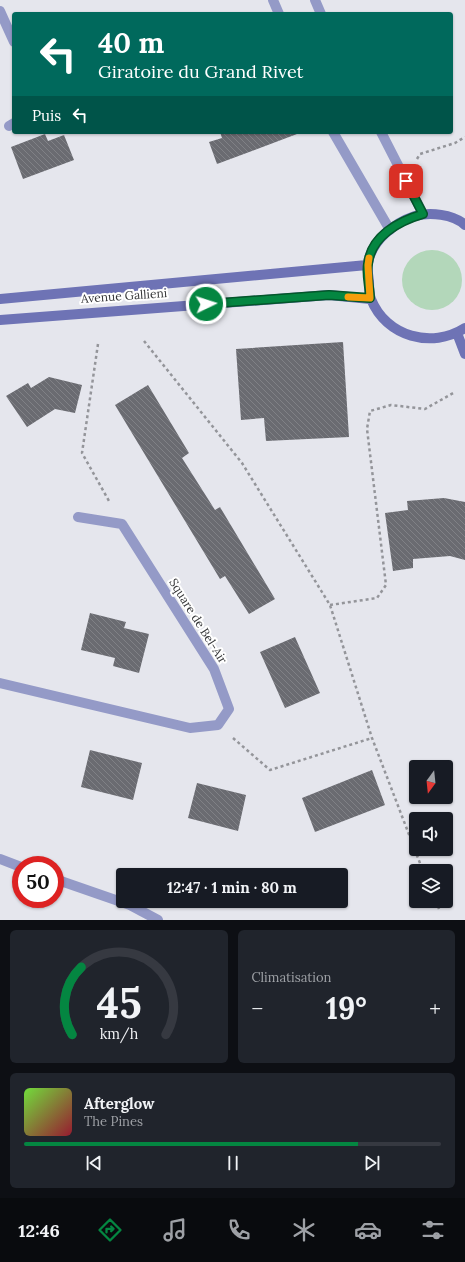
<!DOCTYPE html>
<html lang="fr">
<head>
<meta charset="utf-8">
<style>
	body { margin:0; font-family:Lora,serif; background:#20242c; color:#f1f3f6; height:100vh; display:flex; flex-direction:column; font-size:15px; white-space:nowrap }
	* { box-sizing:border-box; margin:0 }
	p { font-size:13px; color:#9ea1a6 }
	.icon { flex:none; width:22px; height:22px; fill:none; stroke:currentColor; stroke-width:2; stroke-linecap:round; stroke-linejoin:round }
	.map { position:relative; height:920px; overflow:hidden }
	.side { display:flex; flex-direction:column; gap:10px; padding:10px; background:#0d0f14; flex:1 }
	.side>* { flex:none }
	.guide { position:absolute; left:12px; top:12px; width:441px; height:122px; border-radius:4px; box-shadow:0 1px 3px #0004; background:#00695c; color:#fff; overflow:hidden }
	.needle { width:26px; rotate:195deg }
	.fabs { position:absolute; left:409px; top:760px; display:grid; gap:8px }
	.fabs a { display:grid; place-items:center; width:44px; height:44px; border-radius:4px; background:#171b24; box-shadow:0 1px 3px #0004; font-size:20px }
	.speed { position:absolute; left:12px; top:856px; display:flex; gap:8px; font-size:20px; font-weight:700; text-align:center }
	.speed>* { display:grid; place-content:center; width:52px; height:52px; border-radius:50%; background:#171b24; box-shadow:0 1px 3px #0004; line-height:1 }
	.speed .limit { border:6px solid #d22; background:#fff; color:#111 }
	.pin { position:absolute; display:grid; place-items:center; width:34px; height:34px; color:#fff; margin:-17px; border-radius:8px; box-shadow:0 2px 6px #0006 }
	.me { position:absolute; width:44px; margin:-22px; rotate:86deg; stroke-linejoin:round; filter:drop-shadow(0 0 3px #0008) }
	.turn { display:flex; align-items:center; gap:14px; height:84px; padding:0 20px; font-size:18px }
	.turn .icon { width:52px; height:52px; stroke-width:2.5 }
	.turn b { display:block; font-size:28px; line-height:34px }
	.then { display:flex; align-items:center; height:38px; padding:0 20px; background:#0003; gap:8px; font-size:15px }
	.big { font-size:30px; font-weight:800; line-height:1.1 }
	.side .widget { flex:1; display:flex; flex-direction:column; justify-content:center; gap:6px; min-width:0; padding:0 14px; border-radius:6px; background:#20242c }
	.side .dial { align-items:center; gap:0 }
	.dial svg { height:104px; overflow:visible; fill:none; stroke:#363941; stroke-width:7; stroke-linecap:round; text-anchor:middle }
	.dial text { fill:#f1f3f6; stroke:none }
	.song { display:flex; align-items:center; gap:12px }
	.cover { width:48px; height:48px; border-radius:6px; background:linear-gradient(135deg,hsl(100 70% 55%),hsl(350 70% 35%)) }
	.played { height:4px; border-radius:2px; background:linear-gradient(90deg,#048641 80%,#363941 80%) }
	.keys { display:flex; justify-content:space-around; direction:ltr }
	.heat { display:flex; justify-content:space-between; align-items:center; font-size:22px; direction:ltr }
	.side .tiles { flex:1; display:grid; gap:10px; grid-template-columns:1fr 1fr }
	.widget:last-child { grid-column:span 2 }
	.trip { position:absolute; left:116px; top:868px; width:232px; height:40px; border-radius:4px; background:#171b24; box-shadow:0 1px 3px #0004; font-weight:800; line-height:40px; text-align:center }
	.tab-bar { display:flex; height:64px; justify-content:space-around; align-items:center; background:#090b0e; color:#9ea1a6 }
	.tab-bar .icon { width:28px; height:28px }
	.tab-bar .selected { color:#048641 }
	.tab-bar b { font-size:18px; color:#f1f3f6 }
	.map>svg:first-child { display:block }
</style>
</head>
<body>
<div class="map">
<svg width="465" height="920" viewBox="0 0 465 920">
	<defs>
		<pattern id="building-back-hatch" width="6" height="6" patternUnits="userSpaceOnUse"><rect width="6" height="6" fill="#6a6b71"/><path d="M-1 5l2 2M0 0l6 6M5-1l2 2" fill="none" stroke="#808186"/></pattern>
	</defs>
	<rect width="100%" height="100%" fill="#e5e6ed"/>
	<path fill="#b3d7ba" d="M402 280a30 30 0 1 1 60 0a30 30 0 1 1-60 0Z"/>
	<path fill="url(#building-back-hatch)" d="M220 132H296L297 134 217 164 209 142 222 138Z
		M45 134 48 141 64 135 74 160 23 179 11 147Z
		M343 342 349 437 266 441 264 418 241 420 236 349Z
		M49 377 82 385 75 413 55 409 27 427 6 396 28 383 31 388Z
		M148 385 189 453 182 458 215 510 220 507 275 599 249 614 225 576 220 579 115 405Z
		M444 498 465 502V560L450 556 413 559V568L393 571 385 513 408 510 407 501Z
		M90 613 126 622 124 628 149 634 139 673 113 666 115 658 81 650Z
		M295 637 320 693 285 708 260 652Z
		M90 750 142 763 133 800 81 787Z
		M372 770 385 805 315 832 302 798Z
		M197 783 246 795 238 831 188 818Z"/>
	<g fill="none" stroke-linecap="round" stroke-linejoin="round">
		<path stroke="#94959a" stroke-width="2.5" stroke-dasharray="3 3" stroke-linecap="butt" d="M417 159 420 154 455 143 465 137
			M144 341 242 463 330 605 372 738 423 871
			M98 344 82 453 109 501
			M330 605 377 598 386 585 367 429 370 411 391 405 425 409 455 392
			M233 738 270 770 372 738
			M436 901 439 909"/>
		<path stroke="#949ac7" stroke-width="10" d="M0 11 14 42
			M9 126 14 123
			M0 859 21 867
			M55 879 130 905 158 920"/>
		<path stroke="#949ac7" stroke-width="10" d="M273 0 279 14
			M315 0 321 14
			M333 132 390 230
			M381 132 423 214
			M0 683 190 728 218 725 229 709 214 669 122 524 78 517"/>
		<path stroke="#6e73b5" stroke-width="10" d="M465 225C453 214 430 212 415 216 394 223 372 240 368 263 367 269 368 275 369 281 369 287 369 294 371 299 386 337 432 349 465 328
			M0 299 367 265
			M0 320 329 295 370 299
			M457 333 465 354"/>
	</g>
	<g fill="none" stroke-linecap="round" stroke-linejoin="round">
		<g stroke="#03572a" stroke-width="10">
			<path id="route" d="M206 304 329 295 370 298C370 288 366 275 368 264 371 236 399 221 423 214L406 181"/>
		</g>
		<use href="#route" stroke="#048641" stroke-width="7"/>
		<path stroke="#f59e0b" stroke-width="7" d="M348 297 370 298 368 265 369 258"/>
	</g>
	<g text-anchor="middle" stroke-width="4" stroke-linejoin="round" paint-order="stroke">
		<g font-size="12" fill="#363739" stroke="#fff">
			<text transform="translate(124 296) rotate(-4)" y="4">Avenue Gallieni</text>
			<text transform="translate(198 621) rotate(58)" y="4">Square de Bel-Air</text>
		</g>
	</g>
</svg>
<div class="fabs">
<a><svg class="needle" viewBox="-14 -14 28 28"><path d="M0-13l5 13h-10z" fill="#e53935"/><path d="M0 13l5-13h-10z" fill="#9ea1a6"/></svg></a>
<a><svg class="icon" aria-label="sound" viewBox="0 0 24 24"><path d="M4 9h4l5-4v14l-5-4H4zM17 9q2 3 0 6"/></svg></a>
<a><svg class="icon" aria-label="layers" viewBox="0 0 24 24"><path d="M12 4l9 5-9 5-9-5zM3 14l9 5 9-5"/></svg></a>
</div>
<div class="speed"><div class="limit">50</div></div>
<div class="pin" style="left:406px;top:181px;background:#d93025"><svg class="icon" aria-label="arrive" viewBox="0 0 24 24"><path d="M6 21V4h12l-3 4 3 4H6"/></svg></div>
<svg class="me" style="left:206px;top:304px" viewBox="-20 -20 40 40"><circle r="17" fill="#048641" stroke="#fff" stroke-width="3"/><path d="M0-11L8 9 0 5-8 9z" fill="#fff"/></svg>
<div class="trip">12:47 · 1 min · 80 m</div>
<div class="guide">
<div class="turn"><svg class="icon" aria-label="left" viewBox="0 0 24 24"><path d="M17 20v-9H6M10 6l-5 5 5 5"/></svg><div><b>40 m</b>Giratoire du Grand Rivet</div></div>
<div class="then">Puis<svg class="icon" aria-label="left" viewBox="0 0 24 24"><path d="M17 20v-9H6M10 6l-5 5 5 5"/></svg></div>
</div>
</div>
<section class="side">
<div class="tiles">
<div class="widget dial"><svg viewBox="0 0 100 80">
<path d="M14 69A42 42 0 1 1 86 69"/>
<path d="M14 69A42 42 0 0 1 21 17" stroke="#048641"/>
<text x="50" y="56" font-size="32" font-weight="700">45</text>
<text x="50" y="72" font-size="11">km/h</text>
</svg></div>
<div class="widget"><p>Climatisation</p>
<div class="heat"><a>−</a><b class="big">19°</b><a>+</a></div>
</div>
<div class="widget">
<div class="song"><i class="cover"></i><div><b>Afterglow</b><p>The Pines</p></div></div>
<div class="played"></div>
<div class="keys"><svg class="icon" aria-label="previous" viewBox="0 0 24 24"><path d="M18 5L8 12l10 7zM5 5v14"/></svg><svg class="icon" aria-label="pause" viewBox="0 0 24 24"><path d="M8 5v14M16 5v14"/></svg><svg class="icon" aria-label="next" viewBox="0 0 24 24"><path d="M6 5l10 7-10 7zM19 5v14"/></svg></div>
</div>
</div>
</section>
<nav class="tab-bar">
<b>12:46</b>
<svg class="icon selected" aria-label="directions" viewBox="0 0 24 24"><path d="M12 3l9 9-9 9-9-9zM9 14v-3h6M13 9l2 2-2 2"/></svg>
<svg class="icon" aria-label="music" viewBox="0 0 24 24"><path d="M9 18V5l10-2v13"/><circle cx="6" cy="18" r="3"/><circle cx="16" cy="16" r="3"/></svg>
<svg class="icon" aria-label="phone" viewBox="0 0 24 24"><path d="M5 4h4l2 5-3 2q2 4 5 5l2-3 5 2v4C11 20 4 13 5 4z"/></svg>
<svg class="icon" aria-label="climate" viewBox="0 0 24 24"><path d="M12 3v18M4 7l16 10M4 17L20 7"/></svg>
<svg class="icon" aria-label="car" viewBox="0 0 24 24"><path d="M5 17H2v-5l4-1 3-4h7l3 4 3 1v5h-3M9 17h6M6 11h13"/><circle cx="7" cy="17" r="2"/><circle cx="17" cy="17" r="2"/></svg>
<svg class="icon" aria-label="filters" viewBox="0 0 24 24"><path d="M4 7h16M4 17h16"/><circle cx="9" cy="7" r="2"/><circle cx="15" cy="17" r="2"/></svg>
</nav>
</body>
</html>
